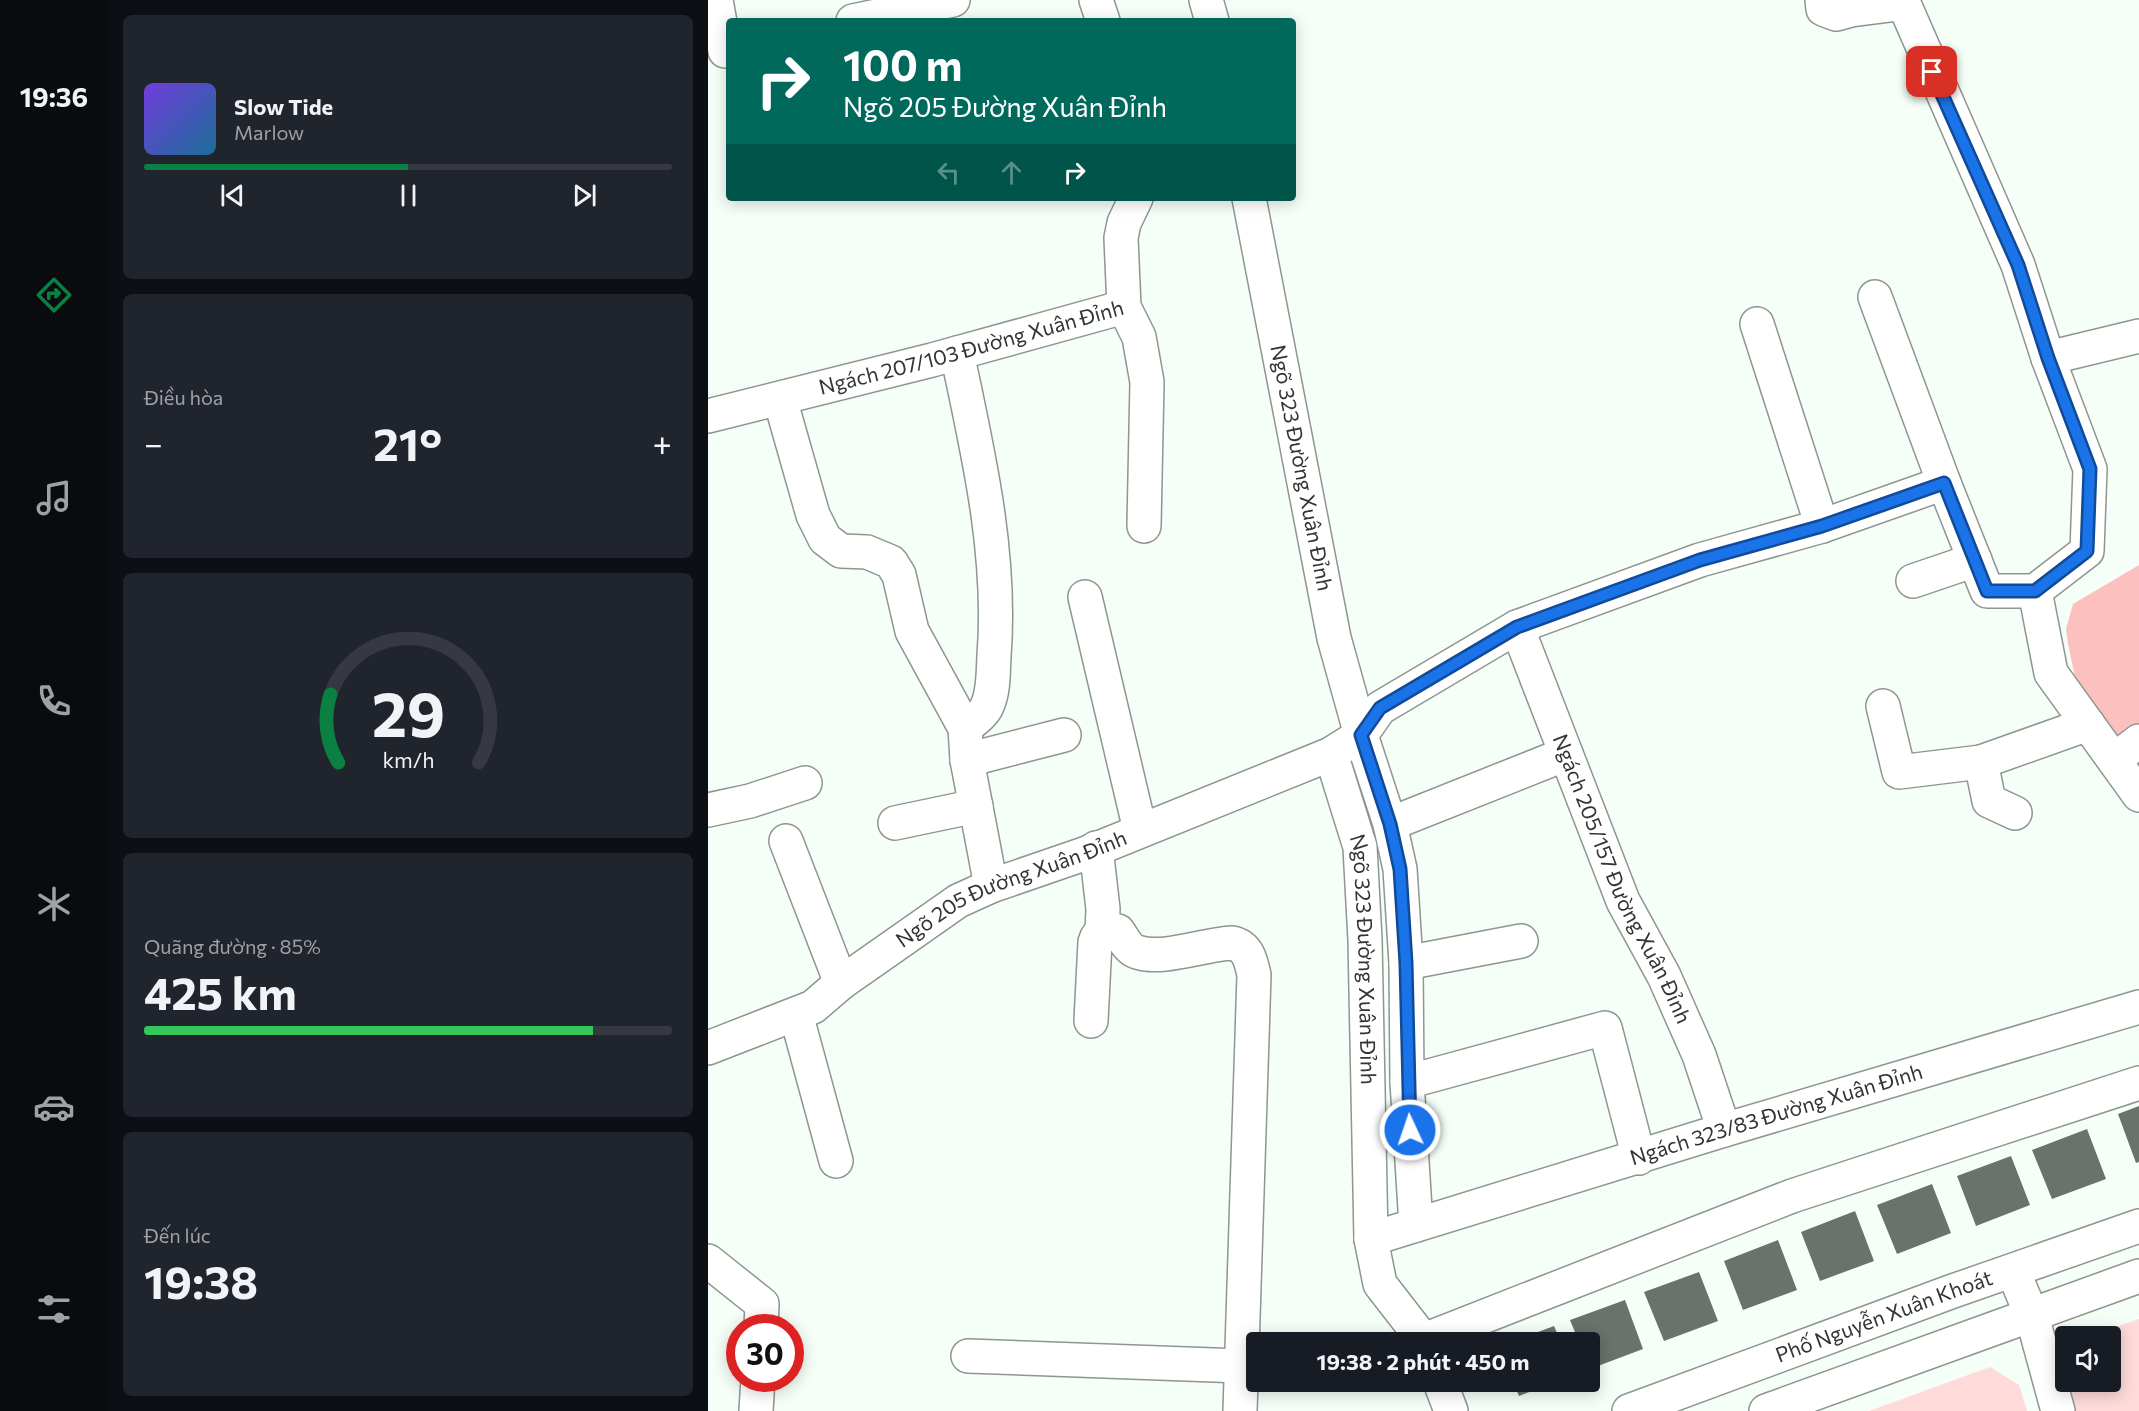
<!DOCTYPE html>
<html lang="vi">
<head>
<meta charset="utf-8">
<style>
	body { margin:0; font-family:Commissioner,sans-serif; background:#20242c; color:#f1f3f6; height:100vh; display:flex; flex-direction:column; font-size:22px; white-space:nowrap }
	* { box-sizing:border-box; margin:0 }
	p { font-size:20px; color:#9ea1a6 }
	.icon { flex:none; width:33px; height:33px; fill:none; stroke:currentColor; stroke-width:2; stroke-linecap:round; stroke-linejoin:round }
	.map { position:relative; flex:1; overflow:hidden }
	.sheet { display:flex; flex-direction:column; gap:15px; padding:15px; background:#0d0f14; width:600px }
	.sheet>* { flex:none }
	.hud { position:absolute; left:18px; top:18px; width:570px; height:183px; border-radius:6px; box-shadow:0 3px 15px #0003; background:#00695c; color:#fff; overflow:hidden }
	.fabs { position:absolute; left:1347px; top:1326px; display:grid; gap:12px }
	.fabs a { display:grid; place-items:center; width:66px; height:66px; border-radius:6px; background:#171b24; box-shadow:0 3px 15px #0003; font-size:30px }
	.speed { position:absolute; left:18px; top:1314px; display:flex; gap:12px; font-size:30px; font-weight:700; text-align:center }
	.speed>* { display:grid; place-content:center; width:78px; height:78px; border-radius:50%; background:#171b24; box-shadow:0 3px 15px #0003; line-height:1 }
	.speed .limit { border:9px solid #d22; background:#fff; color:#111 }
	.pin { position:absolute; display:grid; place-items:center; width:51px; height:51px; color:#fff; margin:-26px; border-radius:12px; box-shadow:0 3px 9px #0006 }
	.me { position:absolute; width:66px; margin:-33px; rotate:357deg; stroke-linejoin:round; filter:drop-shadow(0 0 4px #0008) }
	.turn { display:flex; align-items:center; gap:21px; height:126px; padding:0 18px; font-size:27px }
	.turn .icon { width:78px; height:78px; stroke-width:2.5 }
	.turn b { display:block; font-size:42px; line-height:51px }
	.lanes { display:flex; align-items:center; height:57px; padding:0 18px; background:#0003; justify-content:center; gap:30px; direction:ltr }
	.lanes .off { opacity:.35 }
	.big { font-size:45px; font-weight:700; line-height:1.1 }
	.sheet .widget { flex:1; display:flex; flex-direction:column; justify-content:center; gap:9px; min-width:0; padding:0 21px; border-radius:9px; background:#20242c }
	.sheet .dial { align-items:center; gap:0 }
	.dial svg { height:156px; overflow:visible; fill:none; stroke:#363941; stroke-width:7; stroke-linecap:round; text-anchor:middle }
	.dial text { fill:#f1f3f6; stroke:none }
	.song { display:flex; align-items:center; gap:18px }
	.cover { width:72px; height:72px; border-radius:9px; background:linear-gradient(135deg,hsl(260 70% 55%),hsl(200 70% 35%)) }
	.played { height:6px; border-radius:3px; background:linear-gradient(90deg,#0b8043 50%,#363941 50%) }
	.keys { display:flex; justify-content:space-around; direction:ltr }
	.heat { display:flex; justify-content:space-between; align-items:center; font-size:33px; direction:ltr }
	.charge { height:9px; border-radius:4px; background:linear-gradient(90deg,#34c759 85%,#363941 0) }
	.trip { position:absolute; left:538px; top:1332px; width:354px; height:60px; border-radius:6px; background:#171b24; box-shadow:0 3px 15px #0003; font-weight:700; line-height:60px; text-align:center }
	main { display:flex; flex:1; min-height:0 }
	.tab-bar { display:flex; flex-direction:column; width:108px; justify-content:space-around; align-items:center; background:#090b0e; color:#9ea1a6 }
	.tab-bar .icon { width:42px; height:42px }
	.tab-bar .on { color:#0b8043 }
	.tab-bar b { font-size:27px; color:#f1f3f6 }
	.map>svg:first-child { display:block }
</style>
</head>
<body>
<main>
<nav class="tab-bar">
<b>19:36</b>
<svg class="icon on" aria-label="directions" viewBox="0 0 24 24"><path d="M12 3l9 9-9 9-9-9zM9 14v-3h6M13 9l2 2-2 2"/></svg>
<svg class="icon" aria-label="music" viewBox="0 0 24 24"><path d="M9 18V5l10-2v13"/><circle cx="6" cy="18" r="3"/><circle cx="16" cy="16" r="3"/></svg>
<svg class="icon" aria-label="phone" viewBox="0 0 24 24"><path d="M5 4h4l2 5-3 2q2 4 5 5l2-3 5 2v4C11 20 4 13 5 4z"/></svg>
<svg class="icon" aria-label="climate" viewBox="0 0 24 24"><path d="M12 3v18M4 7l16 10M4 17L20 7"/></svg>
<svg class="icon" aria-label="car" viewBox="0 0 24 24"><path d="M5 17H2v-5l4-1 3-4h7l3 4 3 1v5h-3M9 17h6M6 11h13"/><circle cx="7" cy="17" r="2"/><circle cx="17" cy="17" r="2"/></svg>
<svg class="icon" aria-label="filters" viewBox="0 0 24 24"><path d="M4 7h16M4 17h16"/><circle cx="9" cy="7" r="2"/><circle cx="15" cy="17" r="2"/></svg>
</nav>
<section class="sheet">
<div class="widget">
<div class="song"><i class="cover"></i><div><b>Slow Tide</b><p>Marlow</p></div></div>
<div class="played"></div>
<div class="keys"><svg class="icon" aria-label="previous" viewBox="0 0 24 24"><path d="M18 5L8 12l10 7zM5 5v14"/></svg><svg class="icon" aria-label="pause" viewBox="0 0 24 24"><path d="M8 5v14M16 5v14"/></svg><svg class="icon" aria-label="next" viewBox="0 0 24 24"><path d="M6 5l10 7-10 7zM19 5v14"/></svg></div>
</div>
<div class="widget"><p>Điều hòa</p>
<div class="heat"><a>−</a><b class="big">21°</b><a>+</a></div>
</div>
<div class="widget dial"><svg viewBox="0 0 100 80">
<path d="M14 69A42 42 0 1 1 86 69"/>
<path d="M14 69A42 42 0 0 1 10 34" stroke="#0b8043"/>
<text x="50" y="56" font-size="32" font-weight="700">29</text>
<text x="50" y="72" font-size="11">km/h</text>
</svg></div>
<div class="widget"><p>Quãng đường · 85%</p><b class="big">425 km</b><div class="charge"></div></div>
<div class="widget"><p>Đến lúc</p><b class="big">19:38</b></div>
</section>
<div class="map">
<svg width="1431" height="1411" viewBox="0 0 1431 1411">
	<rect width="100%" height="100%" fill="#f5fff7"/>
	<path fill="#fedad9" d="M1431 1319V1411H1365L1362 1398 1366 1382H1402V1336H1381Z
		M1282 1367 1311 1385 1319 1411H1161Z"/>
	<path fill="#fcc0be" d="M1431 565V732L1414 745 1401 723 1391 726 1368 682 1360 644 1358 629 1365 604Z"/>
	<path fill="#6a726c" d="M1431 1106V1162L1428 1163 1410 1114Z
		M1379 1129 1398 1179 1344 1199 1324 1150Z
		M1303 1156 1322 1205 1268 1226 1249 1176Z
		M1224 1184 1243 1233 1189 1254 1169 1205Z
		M1147 1211 1166 1261 1112 1281 1093 1232Z
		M1070 1240 1089 1290 1035 1310 1016 1261Z
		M991 1272 1010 1321 956 1341 936 1292Z
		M917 1300 935 1349 882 1369V1342H871L862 1320Z
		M846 1326 853 1342H803Z
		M805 1382H848L811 1396Z"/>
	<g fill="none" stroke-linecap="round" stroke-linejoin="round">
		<g stroke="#8d968f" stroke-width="36">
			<g id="minor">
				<path d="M8 0 17 51"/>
				<path d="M388 0 395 21"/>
				<path d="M498 0 504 21"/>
				<path d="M145 21 245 0"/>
				<path d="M428 198 416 223 413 238 416 307 431 337 439 382 436 526"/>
				<path d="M1167 297 1236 483"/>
				<path d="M1049 324 1114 526"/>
				<path d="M249 353C270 452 294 554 286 656 285 673 286 691 279 706 276 714 264 722 257 728"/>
				<path d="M1340 358 1431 336"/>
				<path d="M72 399 105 515 117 539 133 551 159 552 183 562 191 575 204 631 257 728 259 760 283 886"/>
				<path id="s1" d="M0 416 224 360 416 307"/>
				<path d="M1205 581 1267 560"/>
				<path d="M1327 591 1343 673 1431 795"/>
				<path d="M377 597 432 830"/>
				<path id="s2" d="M809 627 915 901 956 976 991 1055 1016 1130"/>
				<path d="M1175 706 1191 772 1273 762 1380 724"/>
				<path id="s3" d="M623 754 652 847 657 940 663 1239 672 1284 717 1342"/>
				<path d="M259 760 356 735"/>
				<path d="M1406 760 1431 741"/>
				<path d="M1273 762 1281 801 1307 813"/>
				<path d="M0 810 42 801 97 783"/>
				<path d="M187 823 268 806"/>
				<path d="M682 824 858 754"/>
				<path d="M78 841 133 983"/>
				<path d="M388 848 395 909 394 932"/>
				<path d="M698 963 813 941"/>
				<path d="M88 1014 128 1161"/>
				<path d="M383 1021 387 942C390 931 400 927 410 931 415 938 420 949 429 952 454 961 497 944 524 943 540 946 543 961 546 975L532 1411"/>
				<path id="s4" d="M0 1048 105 1007 133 983 250 901 283 886 376 854 623 754 653 735 626 638 541 198"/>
				<path d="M699 1082 897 1028 931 1158"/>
				<path d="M708 1225 699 1082 698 963 692 869 682 824 653 735 672 708 809 627 992 560 1114 526 1236 483 1279 591H1327L1379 551 1382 469 1340 358 1310 265 1197 6 1190 4 1143 10 1128 14 1115 9 1114 0"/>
				<path id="s5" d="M663 1239 1016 1130 1431 1007"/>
				<path d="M0 1261 54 1304 53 1328"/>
				<path d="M1305 1271 1324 1316 1350 1411"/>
				<path d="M716 1340 1084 1196 1431 1083"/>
				<path d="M260 1356 533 1366"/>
				<path d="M732 1382 743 1411"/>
				<path d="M48 1411 50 1378"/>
				<path id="s6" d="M921 1411 1245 1291 1431 1226"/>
				<path d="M1058 1411 1431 1276"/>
			</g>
		</g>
		<use href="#minor" stroke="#fff" stroke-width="33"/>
	</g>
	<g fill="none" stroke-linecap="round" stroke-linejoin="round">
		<g stroke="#114b97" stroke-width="15">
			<path id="route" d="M702 1130 698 963 692 869 682 824 653 735 672 708 809 627 992 560 1114 526 1236 483 1279 591H1327L1379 551 1382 469 1340 358 1310 265 1224 72"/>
		</g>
		<use href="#route" stroke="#1a73e8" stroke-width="10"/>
	</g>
	<g text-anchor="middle" stroke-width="6" stroke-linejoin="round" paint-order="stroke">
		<g font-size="21" fill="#323633" stroke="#fff">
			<text dy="7" stroke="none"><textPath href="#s1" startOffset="272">Ngách 207/103 Đường Xuân Đỉnh</textPath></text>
			<text transform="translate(593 468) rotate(79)" y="7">Ngõ 323 Đường Xuân Đỉnh</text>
			<text dy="7" stroke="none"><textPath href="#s2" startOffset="273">Ngách 205/157 Đường Xuân Đỉnh</textPath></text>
			<text dy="7" stroke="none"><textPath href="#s4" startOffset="346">Ngõ 205 Đường Xuân Đỉnh</textPath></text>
			<text dy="7" stroke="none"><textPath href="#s3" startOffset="210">Ngõ 323 Đường Xuân Đỉnh</textPath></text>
			<text dy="7" stroke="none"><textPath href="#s5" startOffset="424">Ngách 323/83 Đường Xuân Đỉnh</textPath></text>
			<text dy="7" stroke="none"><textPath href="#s6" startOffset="272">Phố Nguyễn Xuân Khoát</textPath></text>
		</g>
	</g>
</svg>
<div class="fabs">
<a><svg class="icon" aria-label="sound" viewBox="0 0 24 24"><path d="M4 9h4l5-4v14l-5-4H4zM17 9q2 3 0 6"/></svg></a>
</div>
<div class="speed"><div class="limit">30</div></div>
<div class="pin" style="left:1224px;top:72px;background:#d93025"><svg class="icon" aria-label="arrive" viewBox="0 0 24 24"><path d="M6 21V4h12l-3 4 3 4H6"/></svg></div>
<svg class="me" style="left:702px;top:1130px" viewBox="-20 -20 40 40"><circle r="17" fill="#1a73e8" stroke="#fff" stroke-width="3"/><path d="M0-11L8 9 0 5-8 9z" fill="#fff"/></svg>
<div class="trip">19:38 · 2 phút · 450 m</div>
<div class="hud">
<div class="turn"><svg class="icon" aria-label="right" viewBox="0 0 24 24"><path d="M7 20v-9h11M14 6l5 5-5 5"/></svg><div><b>100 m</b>Ngõ 205 Đường Xuân Đỉnh</div></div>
<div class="lanes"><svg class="icon off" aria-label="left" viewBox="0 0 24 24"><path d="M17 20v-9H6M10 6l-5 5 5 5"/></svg><svg class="icon off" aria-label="ahead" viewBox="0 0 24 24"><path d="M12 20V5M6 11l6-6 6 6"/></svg><svg class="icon" aria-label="right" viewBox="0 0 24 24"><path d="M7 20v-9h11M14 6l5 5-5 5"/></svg></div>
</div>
</div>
</main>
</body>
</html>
